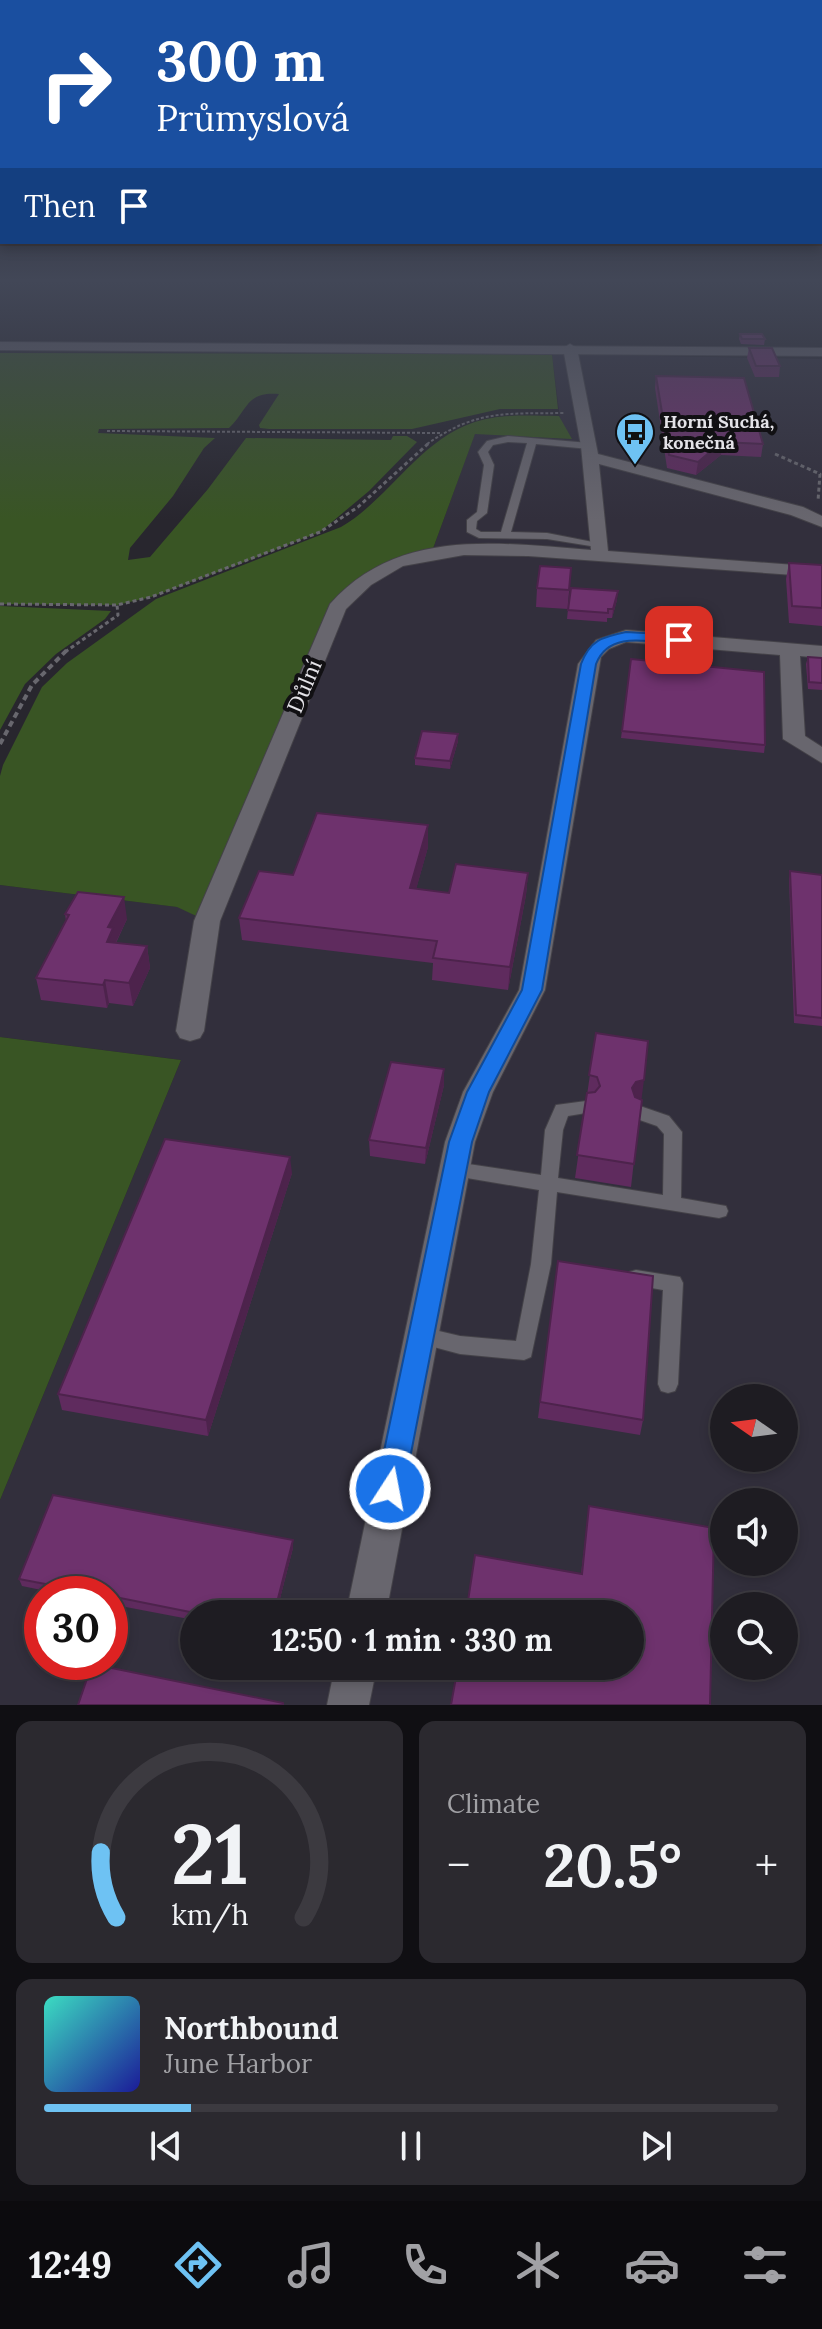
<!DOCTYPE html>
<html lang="en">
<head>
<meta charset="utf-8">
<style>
	body { margin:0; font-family:Lora,serif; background:#2b292f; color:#f1f3f6; height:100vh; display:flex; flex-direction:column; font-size:30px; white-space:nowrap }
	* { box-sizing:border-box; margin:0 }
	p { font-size:26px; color:#a1a1a5 }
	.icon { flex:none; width:44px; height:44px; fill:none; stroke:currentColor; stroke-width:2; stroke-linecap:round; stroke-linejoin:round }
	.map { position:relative; height:1705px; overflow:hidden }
	.panel { display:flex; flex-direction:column; gap:16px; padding:16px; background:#100f13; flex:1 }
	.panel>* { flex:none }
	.banner { position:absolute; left:0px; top:0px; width:822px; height:244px; box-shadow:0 4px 12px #0003,0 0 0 2px #3c3a40; background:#1a4fa0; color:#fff; overflow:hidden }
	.needle { width:52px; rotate:284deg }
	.fabs { position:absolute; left:710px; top:1384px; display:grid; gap:16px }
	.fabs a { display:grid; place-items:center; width:88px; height:88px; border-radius:50%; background:#1e1c22; box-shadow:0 4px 12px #0003,0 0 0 2px #3c3a40; font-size:40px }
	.speed { position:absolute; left:24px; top:1576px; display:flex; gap:16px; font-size:40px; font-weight:700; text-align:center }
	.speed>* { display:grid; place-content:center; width:104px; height:104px; border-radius:50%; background:#1e1c22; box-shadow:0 4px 12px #0003,0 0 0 2px #3c3a40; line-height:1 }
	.speed .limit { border:12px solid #d22; background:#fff; color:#111 }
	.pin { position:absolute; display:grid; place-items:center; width:68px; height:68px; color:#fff; margin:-34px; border-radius:16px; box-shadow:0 4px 12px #0006 }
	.me { position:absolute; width:88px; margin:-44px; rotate:11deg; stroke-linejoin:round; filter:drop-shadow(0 0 6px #0008) }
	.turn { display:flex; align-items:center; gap:28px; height:168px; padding:0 24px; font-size:36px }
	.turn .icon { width:104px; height:104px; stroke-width:2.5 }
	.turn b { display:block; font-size:56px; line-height:68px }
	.then { display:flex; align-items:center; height:76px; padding:0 24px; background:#0003; gap:16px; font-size:30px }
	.big { font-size:60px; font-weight:700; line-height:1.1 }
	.panel .widget { flex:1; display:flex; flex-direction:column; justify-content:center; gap:12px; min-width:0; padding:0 28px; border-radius:16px; background:#2b292f }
	.panel .dial { align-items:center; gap:0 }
	.dial svg { height:208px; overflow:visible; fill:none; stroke:#3c3a40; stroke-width:7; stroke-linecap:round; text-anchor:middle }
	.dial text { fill:#f1f3f6; stroke:none }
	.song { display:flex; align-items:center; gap:24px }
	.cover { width:96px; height:96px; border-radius:12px; background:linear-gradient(135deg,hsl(170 70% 55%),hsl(240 70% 35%)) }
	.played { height:8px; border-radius:4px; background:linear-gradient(90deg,#6ec2f3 20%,#3c3a40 20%) }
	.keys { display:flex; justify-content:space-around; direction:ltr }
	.heat { display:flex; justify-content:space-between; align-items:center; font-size:44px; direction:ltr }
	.panel .tiles { flex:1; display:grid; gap:16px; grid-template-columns:1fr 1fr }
	.widget:last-child { grid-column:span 2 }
	.trip { position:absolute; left:180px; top:1600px; width:464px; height:80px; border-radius:40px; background:#1e1c22; box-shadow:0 4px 12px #0003,0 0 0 2px #3c3a40; font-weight:700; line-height:80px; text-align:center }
	.tabs { display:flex; height:128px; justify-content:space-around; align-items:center; background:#0c0b0e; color:#a1a1a5 }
	.tabs .icon { width:56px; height:56px }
	.tabs .current { color:#6ec2f3 }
	.tabs b { font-size:36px; color:#f1f3f6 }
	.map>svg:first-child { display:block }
</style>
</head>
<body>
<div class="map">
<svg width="822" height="1705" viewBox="0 0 822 1705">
	<rect width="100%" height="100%" fill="#28262e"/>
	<path fill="#322f3c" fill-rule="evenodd" d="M552 354 822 359V1705H0V1500L181 1060 0 1037V885L178 907 207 920 356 585 431 554 475 433 560 419ZM724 1398H784V1458H724ZM724 1502H784V1562H724ZM42 1594H110V1662H42ZM724 1606H784V1666H724ZM194 1614H630V1666H194Z"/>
	<path fill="#395524" d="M0 353 552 354 558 409H500L412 429H269L260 428 259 425 279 394C246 391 248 410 229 428L99 429 98 433 215 438 204 448 173 496 130 548 128 560 150 557 208 489 246 438 391 440 393 436H407L417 442 369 491 320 532 247 561 151 597 117 605 0 604Z
		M559 416 572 439 475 434 431 554 356 585 207 921 177 907 0 885V776L3 765 42 687 67 663 156 599 341 527C389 499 418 442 472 423 499 413 531 416 559 416Z
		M0 606 111 611 105 619 56 654 25 684 0 730Z
		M0 1037 181 1060 0 1500Z"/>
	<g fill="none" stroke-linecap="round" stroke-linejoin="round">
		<g stroke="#444248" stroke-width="2">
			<path id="lane" d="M508 436 589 443 593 446 589 449 536 444 511 532 547 533 603 544V548L547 539 479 538 467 532V520L477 512 484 465 478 452 487 441ZM508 442 527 443 501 532H481L476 529 477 521 487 513 494 465 488 452 493 445Z
				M586 1101 592 1102 595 1107 592 1112 568 1116 563 1130 558 1178 663 1195 664 1134 657 1126 634 1118 631 1113 634 1108 640 1106 669 1116 682 1132 681 1198 726 1206 728 1211 726 1216 719 1218 557 1192 551 1264 531 1357 524 1360 460 1354 415 1342 412 1336 415 1330 422 1327 460 1336 516 1341 531 1264 539 1190 455 1176 449 1174 446 1169 449 1164 455 1162 541 1175 545 1130 556 1105Z
				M636 1270 680 1277 683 1283 678 1384 675 1391 668 1393 661 1391 658 1384 663 1290 629 1284 626 1278 629 1272Z"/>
		</g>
		<g stroke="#444248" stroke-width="2">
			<path id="street" d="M570 344 577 348 598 454 803 507 822 516V527L791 515 599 464 608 551 822 567V577L528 556 464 555 403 566 371 585 346 609 220 921 204 1031 200 1038 190 1041 180 1038 176 1031 194 921 330 604C398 527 498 543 591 550L581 446 563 348Z
				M626 630 822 646V658L800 656 805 736 822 747V763L783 739 780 655 626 642 609 649 601 657 545 990 493 1092 475 1142 386 1614H346L445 1142 463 1092 519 990 578 664 596 640Z
				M335 1666H377L369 1705H327Z"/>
		</g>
		<g stroke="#444248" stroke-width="2">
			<path id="secondary" d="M0 342 822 348V356L0 350Z"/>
		</g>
		<path stroke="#68676e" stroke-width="2" stroke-dasharray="3 2" stroke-linecap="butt" d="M107 431 442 433
			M427 444C478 409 506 414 565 413"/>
		<path stroke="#68676e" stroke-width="3" stroke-dasharray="4 3" stroke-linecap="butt" d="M775 454 820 474 818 501
			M0 604 117 605 151 597 320 532 358 507 430 442
			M65 652 118 615 117 605"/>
		<path stroke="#68676e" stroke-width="4" stroke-dasharray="6 4" stroke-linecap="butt" d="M0 744 32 685 67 650"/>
		<use href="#lane" fill="#68666e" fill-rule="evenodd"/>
		<use href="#street" fill="#68666e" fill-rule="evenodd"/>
		<use href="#secondary" fill="#68666e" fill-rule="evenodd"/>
	</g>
	<path fill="#5f2b5e" d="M740 334 765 339 764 345 741 344 739 339Z
		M749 348 780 366 779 377H755L747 358Z
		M656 376 763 444 761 457 721 455 696 475 667 468 655 388Z
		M789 563 822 565V626L789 623 786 579Z
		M571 568 568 604 617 600 612 618H607V622L567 619 568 609 536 607 537 588Z
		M808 657 822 658V690L808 689 806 664Z
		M631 659 765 745 764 753 621 738Z
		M458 734V741L450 769 415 765V758Z
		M428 847 416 889 449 893 528 873 526 895 508 990 432 980 433 963 242 940 239 918 293 875Z
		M790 871 822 875V1026L794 1023 789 879Z
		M65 914 127 919 116 943 147 946 150 968 133 1006 109 1003 107 1008 41 1000 36 978 66 921Z
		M596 1033 641 1099 631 1187 575 1178Z
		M444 1085 425 1164 370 1156 369 1140Z
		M292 1173 208 1436 62 1410 58 1394Z
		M540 1402 643 1420 640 1435 538 1418Z
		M589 1506 710 1705 581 1574Z
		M293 1540V1548L276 1614H194V1620L110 1604V1594H61L22 1586 19 1579Z"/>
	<path fill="#4d234c" d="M722 442 721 455 696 475 698 462Z
		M618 591 617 600 612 618 613 609Z
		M458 734V741L450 769V761Z
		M428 825V847L410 911V888Z
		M528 873 526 895 508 990 510 967Z
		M124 897 127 919 116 942 117 950 107 942 108 927Z
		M147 946 150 968 133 1006 129 983Z
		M105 980 109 1003 107 1008 103 985Z
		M444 1069V1085L425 1164 426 1148Z
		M644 1080 641 1103 633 1105 632 1088 636 1082Z
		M290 1157 292 1173 208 1436 206 1420Z
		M293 1540V1548L276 1614H274Z"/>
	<path fill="#6e326d" stroke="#4d234c" stroke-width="2" d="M740 334H762L765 339H742Z
		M749 348H772L780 366H756Z
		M656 376 744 378 763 444 722 442 698 462 669 455Z
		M789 563 822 565V608L792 606Z
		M540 566 571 568 569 590 537 588Z
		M571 588 618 591 613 609H608V613L568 610Z
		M808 657 822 658V683L809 682Z
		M631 659 764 672 765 745 622 731Z
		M422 731 458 734 450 761 415 758Z
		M317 813 428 825 410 888 449 893 456 864 528 873 510 967 433 958 437 941 239 918 259 871 293 875Z
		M790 871 822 875V1018L796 1015Z
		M78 892 124 897 108 927 113 928 107 942 147 946 129 983 105 980 103 985 36 978 69 915 65 914Z
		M596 1033 648 1041 644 1080 636 1082 632 1088 635 1097 642 1100 634 1164 577 1155 587 1093 595 1092 600 1086 597 1077 589 1075Z
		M391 1062 444 1069 426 1148 369 1140Z
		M165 1139 290 1157 206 1420 58 1394Z
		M558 1261 653 1276 643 1420 540 1402Z
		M53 1495 293 1540 274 1614H200L110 1596V1594H98L19 1579Z
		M589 1506 714 1528 710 1705H451L458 1666H630V1614H466L475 1555 582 1574Z
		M92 1664 283 1703V1705H78Z"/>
	<linearGradient id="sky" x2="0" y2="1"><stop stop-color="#161519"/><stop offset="0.54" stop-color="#424757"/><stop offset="1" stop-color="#424757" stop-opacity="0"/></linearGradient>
	<rect width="822" height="520" fill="url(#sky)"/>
	<path fill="#1a73e8" stroke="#114b97" stroke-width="2" d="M626 632 679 635 686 640 679 644C649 642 609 630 596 664L542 990 489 1092 472 1142 404 1489 400 1499 390 1503 380 1499 376 1489 449 1142 467 1092 522 990 581 664C590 640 602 637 626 632Z"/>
	<defs>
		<g id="bus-pin" transform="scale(2)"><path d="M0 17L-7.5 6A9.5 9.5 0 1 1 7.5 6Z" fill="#6ec2f3" stroke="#111013"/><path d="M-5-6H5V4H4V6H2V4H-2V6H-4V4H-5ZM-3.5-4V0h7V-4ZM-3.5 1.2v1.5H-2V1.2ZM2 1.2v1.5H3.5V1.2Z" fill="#111"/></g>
	</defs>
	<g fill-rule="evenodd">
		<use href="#bus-pin" x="635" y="432"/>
	</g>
	<g text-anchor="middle" stroke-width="8" stroke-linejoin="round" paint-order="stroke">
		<g font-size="18" font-weight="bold" fill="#e4e3e8" stroke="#111013" text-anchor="start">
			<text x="663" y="428">Horní Suchá,<tspan x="663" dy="21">konečná</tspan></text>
		</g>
		<g font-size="22" fill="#e4e3e8" stroke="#111013">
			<text transform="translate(304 686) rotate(-67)" y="8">Důlní</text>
		</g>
	</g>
</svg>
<div class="fabs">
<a><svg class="needle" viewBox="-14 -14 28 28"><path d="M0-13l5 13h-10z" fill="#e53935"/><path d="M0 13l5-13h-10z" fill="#a1a1a5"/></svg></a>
<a><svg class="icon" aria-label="sound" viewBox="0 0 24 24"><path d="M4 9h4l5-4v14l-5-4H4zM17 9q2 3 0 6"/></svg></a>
<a><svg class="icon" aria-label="search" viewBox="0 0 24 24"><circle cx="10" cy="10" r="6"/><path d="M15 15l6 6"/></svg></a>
</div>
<div class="speed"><div class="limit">30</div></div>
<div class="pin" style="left:679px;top:640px;background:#d93025"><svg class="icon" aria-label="arrive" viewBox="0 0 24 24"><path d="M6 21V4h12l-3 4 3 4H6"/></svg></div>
<svg class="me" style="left:390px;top:1489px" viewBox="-20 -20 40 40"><circle r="17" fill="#1a73e8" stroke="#fff" stroke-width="3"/><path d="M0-11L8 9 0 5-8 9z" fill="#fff"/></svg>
<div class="trip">12:50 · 1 min · 330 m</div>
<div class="banner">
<div class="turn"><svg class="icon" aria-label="right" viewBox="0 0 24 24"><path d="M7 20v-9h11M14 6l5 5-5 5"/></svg><div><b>300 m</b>Průmyslová</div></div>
<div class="then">Then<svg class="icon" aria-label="arrive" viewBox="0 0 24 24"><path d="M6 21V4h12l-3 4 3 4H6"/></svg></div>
</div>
</div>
<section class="panel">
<div class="tiles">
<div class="widget dial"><svg viewBox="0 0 100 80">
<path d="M14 69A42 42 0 1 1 86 69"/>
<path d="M14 69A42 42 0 0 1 8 44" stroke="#6ec2f3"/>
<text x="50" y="56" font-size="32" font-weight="700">21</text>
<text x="50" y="72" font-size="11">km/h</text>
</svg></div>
<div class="widget"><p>Climate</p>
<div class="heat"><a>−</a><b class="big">20.5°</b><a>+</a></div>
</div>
<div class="widget">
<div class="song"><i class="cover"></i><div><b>Northbound</b><p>June Harbor</p></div></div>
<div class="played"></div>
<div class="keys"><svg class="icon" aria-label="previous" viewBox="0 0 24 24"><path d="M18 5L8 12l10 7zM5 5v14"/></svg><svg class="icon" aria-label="pause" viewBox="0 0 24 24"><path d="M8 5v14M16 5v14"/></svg><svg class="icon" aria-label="next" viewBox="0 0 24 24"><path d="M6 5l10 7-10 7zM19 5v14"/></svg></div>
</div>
</div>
</section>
<nav class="tabs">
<b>12:49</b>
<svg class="icon current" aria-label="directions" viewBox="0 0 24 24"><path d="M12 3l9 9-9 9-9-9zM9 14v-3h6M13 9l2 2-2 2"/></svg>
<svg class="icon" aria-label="music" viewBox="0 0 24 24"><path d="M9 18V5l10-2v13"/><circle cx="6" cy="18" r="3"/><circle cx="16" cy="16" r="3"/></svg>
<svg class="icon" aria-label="phone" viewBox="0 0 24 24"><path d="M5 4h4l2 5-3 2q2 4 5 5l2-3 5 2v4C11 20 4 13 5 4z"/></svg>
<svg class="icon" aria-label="climate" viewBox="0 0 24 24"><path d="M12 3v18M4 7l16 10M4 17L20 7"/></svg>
<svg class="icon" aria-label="car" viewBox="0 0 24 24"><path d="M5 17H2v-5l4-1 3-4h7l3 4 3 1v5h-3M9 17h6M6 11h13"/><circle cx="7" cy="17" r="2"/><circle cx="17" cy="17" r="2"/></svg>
<svg class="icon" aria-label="filters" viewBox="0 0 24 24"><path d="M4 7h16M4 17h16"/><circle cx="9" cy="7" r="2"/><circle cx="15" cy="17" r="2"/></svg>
</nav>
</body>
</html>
